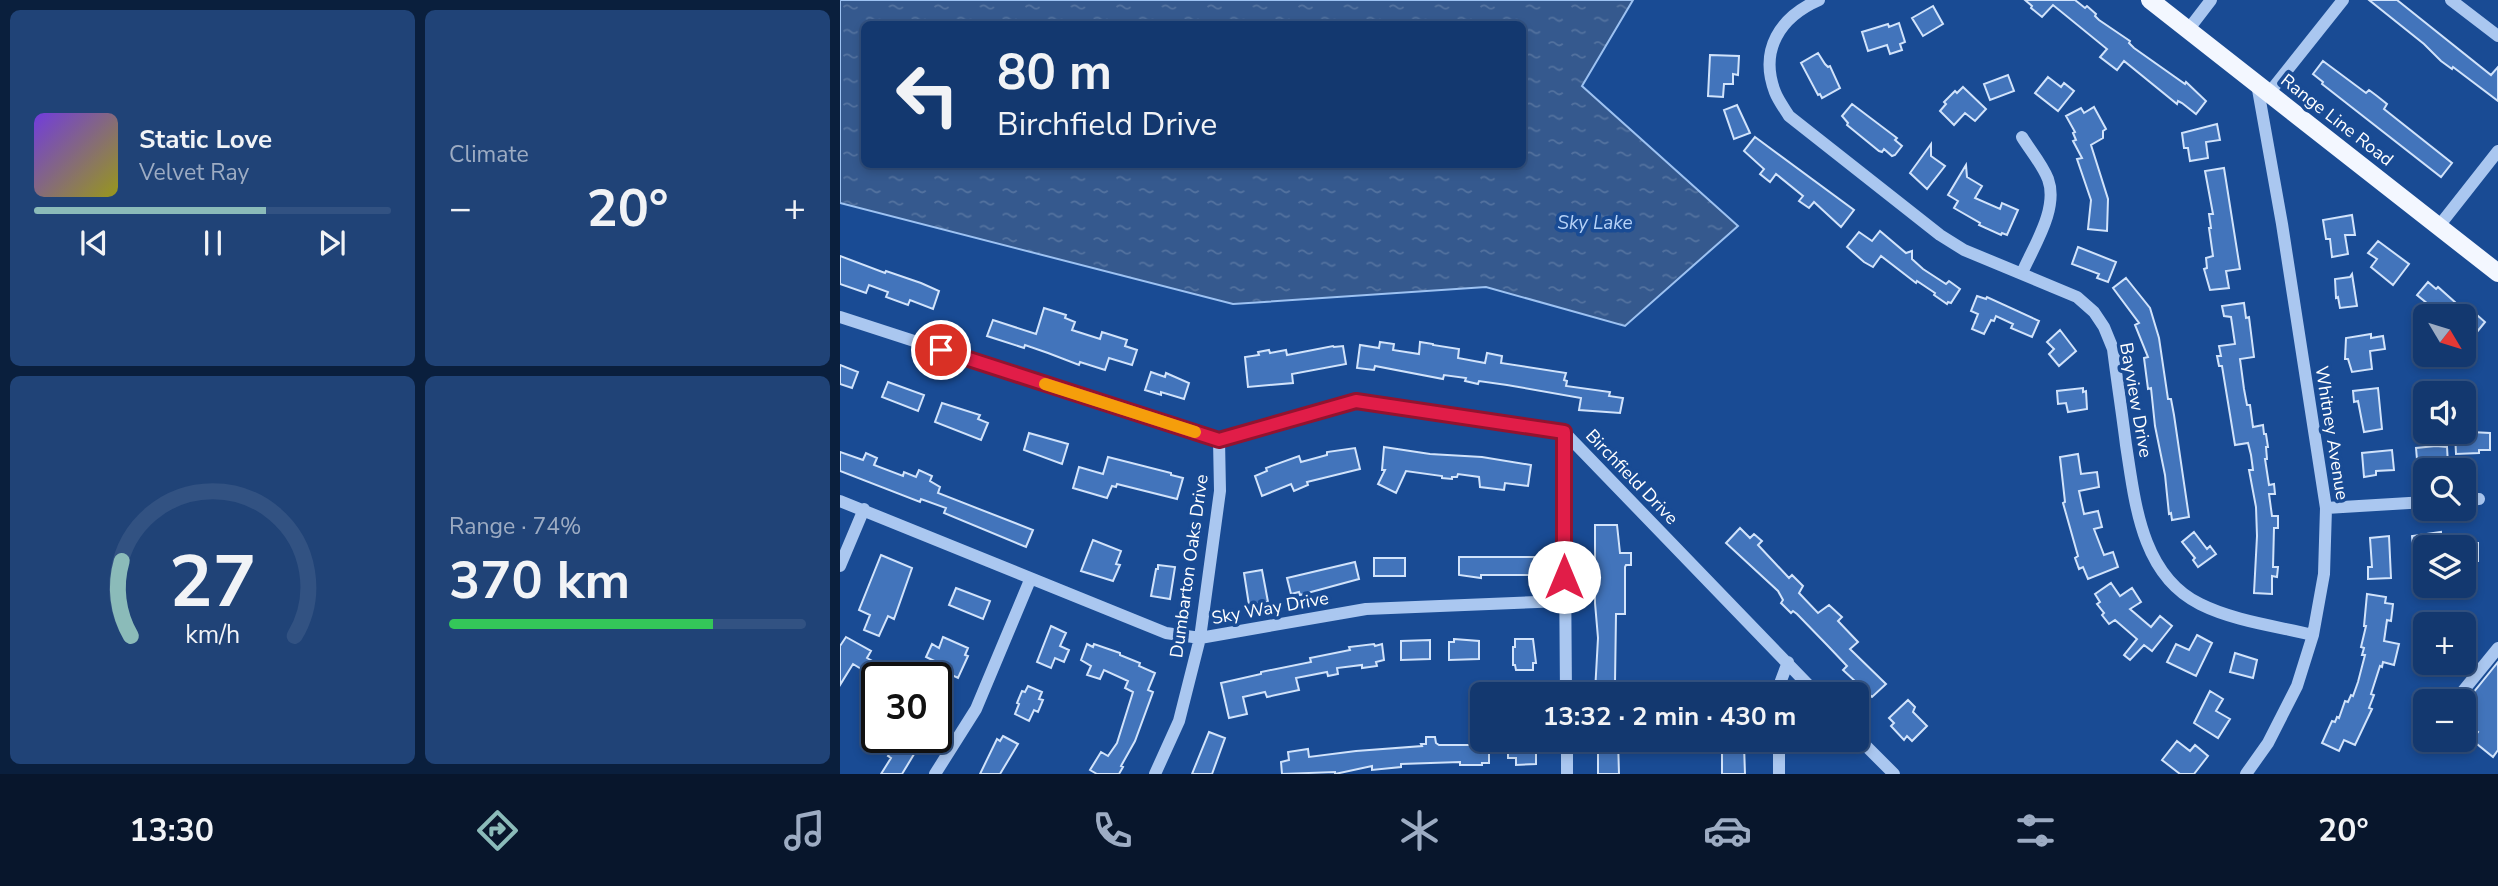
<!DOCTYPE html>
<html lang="en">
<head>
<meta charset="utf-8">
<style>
	body { margin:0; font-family:"Nunito Sans",sans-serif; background:#204377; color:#f1f3f6; height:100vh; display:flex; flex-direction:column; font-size:26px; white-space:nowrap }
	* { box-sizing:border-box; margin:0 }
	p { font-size:23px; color:#9dacc3 }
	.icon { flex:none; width:38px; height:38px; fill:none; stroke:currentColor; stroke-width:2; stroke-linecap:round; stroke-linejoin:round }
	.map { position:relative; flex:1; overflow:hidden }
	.details { display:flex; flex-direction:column; gap:10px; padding:10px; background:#0a1f3d; width:840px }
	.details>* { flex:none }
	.hud { position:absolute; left:21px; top:21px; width:665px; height:147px; border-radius:10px; box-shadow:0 4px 10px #0003,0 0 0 2px #325282; background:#13386f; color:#f1f3f6; overflow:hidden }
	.needle { width:46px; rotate:128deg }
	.buttons { position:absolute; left:1573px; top:304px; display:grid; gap:14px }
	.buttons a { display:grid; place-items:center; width:63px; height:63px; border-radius:10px; background:#13386f; box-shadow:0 4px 10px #0003,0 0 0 2px #325282; font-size:35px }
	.speed { position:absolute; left:21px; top:662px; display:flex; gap:14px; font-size:35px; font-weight:700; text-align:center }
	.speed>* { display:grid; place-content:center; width:91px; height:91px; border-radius:50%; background:#13386f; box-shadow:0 4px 10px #0003,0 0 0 2px #325282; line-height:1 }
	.speed .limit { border:4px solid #111; border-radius:10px; background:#fff; color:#111 }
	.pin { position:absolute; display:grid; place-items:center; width:60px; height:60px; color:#fff; margin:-30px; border:4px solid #fff; border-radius:50%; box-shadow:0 2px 7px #0007 }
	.me { position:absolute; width:77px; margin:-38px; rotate:0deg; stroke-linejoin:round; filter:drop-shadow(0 0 5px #0008) }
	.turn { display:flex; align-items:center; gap:24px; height:147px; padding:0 21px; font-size:32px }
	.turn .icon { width:91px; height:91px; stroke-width:2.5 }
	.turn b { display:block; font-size:49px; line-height:60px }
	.big { font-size:52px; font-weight:700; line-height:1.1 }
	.details .card { flex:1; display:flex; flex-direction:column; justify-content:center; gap:10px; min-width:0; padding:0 24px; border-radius:10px; background:#204377 }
	.details .dial { align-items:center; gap:0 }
	.dial svg { height:182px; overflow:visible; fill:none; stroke:#325282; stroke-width:7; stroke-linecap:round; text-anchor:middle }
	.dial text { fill:#f1f3f6; stroke:none }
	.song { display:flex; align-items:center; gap:21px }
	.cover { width:84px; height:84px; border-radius:10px; background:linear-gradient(135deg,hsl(260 70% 55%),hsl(60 70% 35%)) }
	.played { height:7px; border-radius:4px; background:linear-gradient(90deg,#8bbbb9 65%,#325282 65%) }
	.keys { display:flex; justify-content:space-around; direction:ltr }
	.heat { display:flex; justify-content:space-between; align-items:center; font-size:38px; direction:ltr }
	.charge { height:10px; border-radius:5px; background:linear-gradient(90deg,#34c759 74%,#325282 0) }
	.details .tiles { flex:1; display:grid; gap:10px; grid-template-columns:repeat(2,1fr) }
	.trip { position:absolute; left:630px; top:682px; width:399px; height:70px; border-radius:10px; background:#13386f; box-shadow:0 4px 10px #0003,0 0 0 2px #325282; font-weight:700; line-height:70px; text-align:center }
	.tab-bar { display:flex; height:112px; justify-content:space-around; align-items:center; background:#08162c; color:#9dacc3 }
	.tab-bar .icon { width:49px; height:49px }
	.tab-bar .selected { color:#8bbbb9 }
	.tab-bar b { font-size:32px; color:#f1f3f6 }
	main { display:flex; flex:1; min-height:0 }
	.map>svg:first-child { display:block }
</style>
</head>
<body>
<main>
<section class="details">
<div class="tiles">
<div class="card">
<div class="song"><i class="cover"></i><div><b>Static Love</b><p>Velvet Ray</p></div></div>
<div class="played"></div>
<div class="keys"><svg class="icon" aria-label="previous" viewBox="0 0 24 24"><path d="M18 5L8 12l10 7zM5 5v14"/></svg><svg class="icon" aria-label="pause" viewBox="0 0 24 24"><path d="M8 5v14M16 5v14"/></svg><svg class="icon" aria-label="next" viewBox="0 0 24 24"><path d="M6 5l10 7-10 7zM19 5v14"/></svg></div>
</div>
<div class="card"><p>Climate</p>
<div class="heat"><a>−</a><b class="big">20°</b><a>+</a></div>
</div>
<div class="card dial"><svg viewBox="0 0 100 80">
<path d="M14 69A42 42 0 1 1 86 69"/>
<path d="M14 69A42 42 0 0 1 10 36" stroke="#8bbbb9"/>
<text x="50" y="56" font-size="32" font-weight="700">27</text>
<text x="50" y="72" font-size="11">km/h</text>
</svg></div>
<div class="card"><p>Range · 74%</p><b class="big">370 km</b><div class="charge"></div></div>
</div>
</section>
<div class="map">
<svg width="1658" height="774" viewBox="0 0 1658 774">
	<defs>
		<pattern id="water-ripples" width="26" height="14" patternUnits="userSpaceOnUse" patternTransform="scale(1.75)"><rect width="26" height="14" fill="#35598e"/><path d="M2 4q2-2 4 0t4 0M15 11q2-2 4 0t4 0" fill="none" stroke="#53729f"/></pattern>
	</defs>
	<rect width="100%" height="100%" fill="#194b94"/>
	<path fill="url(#water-ripples)" stroke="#9dc2f2" stroke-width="2" fill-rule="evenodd" d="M0 0H793L742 86 898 226 785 326 646 287 393 304 0 203ZM24 24H682V164H24Z"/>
	<path fill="#4274bb" stroke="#d1e3fb" stroke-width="2" d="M1185 0H1235L1245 8 1247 6 1256 14 1255 16 1259 20 1290 41 1289 43 1294 48 1345 84 1346 82 1366 101 1356 114 1342 103 1338 101 1337 104 1284 61 1277 70 1260 57 1267 49 1213 5 1202 17 1191 8 1192 6Z
		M1529 0H1557L1651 75 1658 67V101L1613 67 1612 69 1601 61 1584 44Z
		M1093 6 1103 24 1083 36 1072 18Z
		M1059 23 1065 42 1060 44 1062 50 1050 54 1047 45 1028 51 1022 32 1048 24 1049 27Z
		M978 53 985 64 988 67 990 66 1000 88 982 98 980 94 978 95 961 63Z
		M870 55 899 56 898 75 893 74V84H884L883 97 868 96Z
		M1483 61 1526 93 1529 90 1537 96 1547 104 1544 109 1612 163 1601 177 1482 84 1483 82 1473 74Z
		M1168 75 1174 91 1150 100 1144 84Z
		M1208 77 1221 87 1224 83 1234 91 1218 111 1195 93Z
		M1123 87 1146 109 1135 121 1125 113 1114 125 1100 111 1106 104 1104 102 1115 91 1117 93Z
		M1012 104 1057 138 1055 140 1062 146 1055 155 1052 156 1044 149 1042 152 1039 151 1007 125 1008 123 1002 116Z
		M897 105 910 133 894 139 884 110Z
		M1254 107 1266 129 1263 131V138L1251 145 1268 199 1267 231 1248 229 1251 200 1237 159 1242 158 1233 141 1236 140 1233 133 1235 132 1226 116 1241 108 1244 113Z
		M1377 124 1380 140 1366 142 1368 158 1350 161 1348 148H1344L1342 133Z
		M915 137 1014 210 1001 227 974 202 969 208 959 201 963 196 936 174 930 182 920 174 924 169 904 151Z
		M1091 144V156L1105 166 1087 189 1070 173Z
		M1126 165 1127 177 1142 186 1135 198 1160 209 1162 203 1178 210 1167 235 1162 233 1161 235 1139 225 1140 223 1114 208 1118 201 1108 195Z
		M1384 168 1400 269 1386 271 1389 288 1370 290 1364 269 1367 268 1366 258 1373 256 1369 228H1371L1369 214H1373L1365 171Z
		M1512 215 1515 235H1505L1508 254 1492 257 1490 239H1486L1483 220Z
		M1040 231 1066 253 1072 251V259L1083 269 1106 284 1109 281 1120 289 1111 303 1108 302 1107 304 1094 295 1095 293 1077 281 1076 283 1041 256 1033 267 1024 262 1007 247 1019 232 1032 241Z
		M1538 241 1569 264 1553 285 1531 267 1537 259 1528 253Z
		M1238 247 1276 262 1268 282 1257 278 1259 274 1232 264Z
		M0 256 45 273 46 271 81 283 99 291 93 309 70 300 68 305 46 297 48 292 29 285 26 293 0 284Z
		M1512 274 1517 306 1500 308 1498 297 1496 298 1495 279 1510 277Z
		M1286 278 1310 308 1319 338 1328 399H1331L1334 415 1349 517 1332 520 1331 513 1329 514 1325 475 1315 426 1311 388 1308 389 1304 358 1308 357 1295 325 1299 323 1273 288Z
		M1588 282 1596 289 1598 287 1626 312 1629 308 1645 322 1624 348V317H1604L1577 295Z
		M1137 296 1146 299 1147 297 1199 321 1192 337 1171 328 1173 324 1156 316 1154 321 1151 320 1144 334 1132 329 1138 314 1131 311Z
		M1404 303 1406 318 1409 317 1414 357 1400 359 1404 389 1407 405H1410L1413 427 1423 425 1424 434H1426L1428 447H1426L1427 459H1425L1429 485 1434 484 1435 494H1429L1432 516H1438V528H1434L1433 567H1438L1437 577 1432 576V594L1414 593 1417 536 1416 507 1409 470H1413L1411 455 1408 443 1395 445 1382 366H1379L1377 356H1381L1379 346 1395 344 1391 317 1384 316 1382 306Z
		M204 308 226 315 225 318 235 322 232 330 260 339 262 332 287 340 285 346 297 350 292 365 269 358 265 370 240 362 239 365 208 353 185 345 184 348 147 336 153 320 196 334Z
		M1220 330 1236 351 1219 366 1209 354 1214 349 1207 342Z
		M1531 334V338L1543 336 1545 349 1530 351 1532 369 1512 372 1508 359H1505L1506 338Z
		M540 342 554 344 553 350 579 354 580 342 593 344V345L619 349 618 358 645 363 647 353 662 356 661 363 726 373 724 380 727 381 726 386 770 392 769 396 783 398 780 413 739 410 741 398 667 385 639 381 638 384 625 381 626 378 604 375 603 379 535 366 534 370 517 368 520 345 539 348Z
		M493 346 494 347 503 346 506 364 452 374 453 383 408 387 405 357 419 355 418 352 429 350 430 353 446 350 447 355Z
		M0 365 18 372 12 388 0 384Z
		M311 372 325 377 326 373 349 383 344 399 321 392V395L305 390Z
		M48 382 84 395 78 411 42 397Z
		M1243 388V392L1246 391 1247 409 1228 412 1226 403 1218 404 1217 391Z
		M1538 388 1542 429 1524 432 1518 401 1514 402 1513 391Z
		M102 403 140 415 138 419 148 423 141 440 95 422Z
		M1631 432 1650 433V450H1639V453L1616 454 1615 433Z
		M189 433 228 444 222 464 184 450Z
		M1596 446 1607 447 1608 464 1598 465V469L1578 471 1576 448Z
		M544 447 590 454 642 457 691 465 688 486 665 483 664 490 640 487 639 477 618 474 617 477H612V479L602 478V476L566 471 556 493 538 484 545 470H542Z
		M515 448 520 469 467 482 468 485 454 491 451 484 422 496 415 476 427 471 426 468 459 456 461 462 487 455V452Z
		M1552 450 1554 470 1536 471V475L1524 477 1522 453Z
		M0 452 23 460 26 453 37 458 34 465 63 476 64 472 76 477 79 470 92 476 90 481 100 487 98 493 193 530 186 547 104 513 106 508 81 499 80 502 0 471Z
		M1238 454 1241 474 1257 472 1259 487 1239 491 1244 514 1258 511 1262 527 1254 529 1264 555 1273 552 1278 567 1248 579 1243 567 1239 569 1235 558 1238 556 1223 503 1225 502 1220 457Z
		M268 457 331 473V475L343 478 337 499 277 484 276 487 272 486 267 498 233 488 239 467 263 474Z
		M755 525H777L780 553H791V565H786L785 567V614H776L775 683H783V695H758V692H755L758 638 755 603Z
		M900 528 910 538 914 534 922 541 918 545 949 578 952 575 963 586 959 593 978 613 989 605 1002 617 998 621 1018 642 1010 649 1046 684 1032 697 1003 670 1007 666 988 646 957 614 953 611 951 613 941 603 943 600 938 591 886 543Z
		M1354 532 1367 549 1370 546 1376 554 1358 567 1353 560 1355 558 1342 542Z
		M1601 532 1602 548H1586V556L1574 557 1572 536Z
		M1549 536 1551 578 1528 579V567H1532L1530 538Z
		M253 540 281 551 276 564 280 565 273 581 241 571Z
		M1624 543H1638V561H1624Z
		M41 555 72 568 54 619 48 616 39 636 24 630 30 615 19 610Z
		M619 557H694V575H641V578L619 575Z
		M534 558H565V576H534Z
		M515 562 519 579 460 595 459 592 451 594 447 578Z
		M318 565 335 567 330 599 311 596 316 569H318Z
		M422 570 428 602 409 605 404 573Z
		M1271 583 1280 596 1292 588 1301 602 1290 609 1311 627 1320 616 1332 626 1312 651 1304 645 1290 660 1284 655 1297 639 1275 620 1269 624 1262 615 1264 613 1257 604 1260 602 1255 594Z
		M116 588 150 601 143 619 109 605Z
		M1527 594 1546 597 1545 603 1553 604 1551 621 1547 620 1544 641 1559 644 1554 665 1543 662 1542 667 1540 666 1531 694 1534 695 1529 708 1532 709 1515 745 1504 740 1499 751 1482 743 1492 721 1495 722 1497 717 1499 718 1505 701 1508 702 1511 695 1513 696 1518 682 1525 655H1522L1524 648 1521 647 1526 626H1524Z
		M211 626 226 633 220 646 229 650 224 662 215 658 211 668 197 662Z
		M1357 635 1372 643 1356 676 1327 662 1336 644 1349 650Z
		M6 637 31 651 27 658 34 662 28 673 13 664 0 685V646Z
		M103 637 128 648 125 655 128 656 118 678 99 669 101 664 86 657 92 644 99 648Z
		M614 639 639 641V659L609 660V642H614Z
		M675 639H693L696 663H693V670H676L675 665H673V647H675Z
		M590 640V659L561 660V641Z
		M247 644 253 647 254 644 280 653V655L300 663 299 666 315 673 308 690 313 692 295 741 281 766 283 767 279 774H257L250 770 261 752 268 756 277 743 293 692 285 688 288 681 264 670 260 679 247 675 251 666 241 660Z
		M534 644 535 646 542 644 544 660 536 662 537 666 522 668V665L497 668 498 674 488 676 487 672 456 678 459 690 427 697 425 692 403 697 407 714 389 718 381 683 421 674V672L471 662 470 658 510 650 509 647Z
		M1395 653 1417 660 1413 678 1390 672Z
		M1658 662V750L1653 757 1632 740 1638 732 1624 721V704Z
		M188 686 202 692 199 699 203 700 198 712 194 710 189 721 175 714 179 704 177 703 182 691 185 692Z
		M1370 691 1383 699 1376 711 1390 719 1378 738 1354 723Z
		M1068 700 1075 707 1073 712 1087 726 1072 741 1067 736 1064 740 1051 726 1054 723 1049 718Z
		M369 732 385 738 372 774H352Z
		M163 736 178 744 160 774H140L157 739 160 741Z
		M34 737H74L82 741 62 774H41L51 758 48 756 53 749Z
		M586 737H595L596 743 599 745H649V763H642V765H620V762L561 764V767L532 770V766L495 774V772L442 774 441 762 449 760 448 752 468 749 469 757 516 751 582 746 581 744H586Z
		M668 740H696V764L676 765V758H668Z
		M758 740H778L779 774H758Z
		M1337 741 1350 751 1355 745 1368 756 1354 774H1340L1322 760Z
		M882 745H904L905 774H882Z"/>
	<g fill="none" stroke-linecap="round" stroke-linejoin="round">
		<path stroke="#aac7f0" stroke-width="12" d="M979 0C940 17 919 50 935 92 938 100 944 108 949 116L1100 235 1124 250 1237 297 1254 312 1264 327 1273 349C1277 381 1282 413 1286 445 1295 502 1301 575 1360 604 1394 621 1436 626 1473 635
			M1611 0 1658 36
			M1348 30 1371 0
			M1429 93 1503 0
			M1182 137C1190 150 1202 164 1208 179 1219 209 1193 247 1182 273
			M1599 226 1658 151
			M0 317 379 440 516 401 724 432 978 695
			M724 432 726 695
			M1624 500 1639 499
			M0 501 326 633 360 638 526 609 724 601
			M1486 508 1586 502
			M0 566 24 509
			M939 695V686L948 662
			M1614 702 1658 648
			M1017 737 1054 774
			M727 740V774
			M939 740V774
			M95 774 136 709 190 580
			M315 774 339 721 360 638 380 491 379 440
			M1406 774 1428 743 1457 686 1473 635 1484 574 1486 508 1442 224 1417 84"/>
		<path stroke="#f3f7ff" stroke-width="18" d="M1310 0 1658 273"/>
	</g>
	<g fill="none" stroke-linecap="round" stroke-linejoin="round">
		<g stroke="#92132f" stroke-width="18">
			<path id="route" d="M101 350 379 440 516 401 724 432V577"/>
		</g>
		<use href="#route" stroke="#e11d48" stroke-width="12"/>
		<path stroke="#f59e0b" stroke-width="12" d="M205 384 355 432"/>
	</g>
	<g text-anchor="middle" stroke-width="7" stroke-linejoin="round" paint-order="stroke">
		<g font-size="18" fill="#fff" stroke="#194b94">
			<text transform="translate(1497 120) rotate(38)" y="6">Range Line Road</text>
			<text transform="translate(1296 400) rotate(80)" y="6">Bayview Drive</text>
			<text transform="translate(1492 433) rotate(81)" y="6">Whitney Avenue</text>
			<text transform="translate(792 477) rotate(46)" y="6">Birchfield Drive</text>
			<text transform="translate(349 566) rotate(-82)" y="6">Dumbarton Oaks Drive</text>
			<text transform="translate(430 608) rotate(-10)" y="6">Sky Way Drive</text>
		</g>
		<g font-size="19" font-style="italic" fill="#b6d2f7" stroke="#194b94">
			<text x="755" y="229">Sky Lake</text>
		</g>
	</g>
</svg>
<div class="buttons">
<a><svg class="needle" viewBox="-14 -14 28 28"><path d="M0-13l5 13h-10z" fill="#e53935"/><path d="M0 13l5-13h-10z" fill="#9dacc3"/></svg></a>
<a><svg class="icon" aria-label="sound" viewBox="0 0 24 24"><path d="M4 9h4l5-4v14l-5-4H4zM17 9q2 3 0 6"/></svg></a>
<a><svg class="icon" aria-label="search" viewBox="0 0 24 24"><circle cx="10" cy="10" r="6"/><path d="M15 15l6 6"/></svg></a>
<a><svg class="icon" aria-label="layers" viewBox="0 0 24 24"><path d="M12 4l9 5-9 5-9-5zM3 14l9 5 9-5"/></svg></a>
<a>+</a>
<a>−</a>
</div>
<div class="speed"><div class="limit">30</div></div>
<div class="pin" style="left:101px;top:350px;background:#d93025"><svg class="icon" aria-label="arrive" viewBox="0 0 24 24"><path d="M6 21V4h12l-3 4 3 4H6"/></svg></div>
<svg class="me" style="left:724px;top:577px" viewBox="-20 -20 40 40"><circle r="19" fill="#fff"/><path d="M0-13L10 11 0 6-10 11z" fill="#e11d48"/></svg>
<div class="trip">13:32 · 2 min · 430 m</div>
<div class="hud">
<div class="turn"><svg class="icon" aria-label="left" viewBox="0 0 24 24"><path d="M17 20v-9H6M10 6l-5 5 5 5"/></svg><div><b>80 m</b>Birchfield Drive</div></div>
</div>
</div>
</main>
<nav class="tab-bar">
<b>13:30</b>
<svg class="icon selected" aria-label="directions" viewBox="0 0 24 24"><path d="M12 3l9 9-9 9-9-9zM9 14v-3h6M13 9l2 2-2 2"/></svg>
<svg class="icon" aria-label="music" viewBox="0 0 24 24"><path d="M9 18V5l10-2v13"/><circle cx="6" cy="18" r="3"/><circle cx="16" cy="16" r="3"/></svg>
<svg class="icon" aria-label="phone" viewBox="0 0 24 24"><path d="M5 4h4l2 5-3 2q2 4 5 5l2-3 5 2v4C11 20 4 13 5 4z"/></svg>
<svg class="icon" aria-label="climate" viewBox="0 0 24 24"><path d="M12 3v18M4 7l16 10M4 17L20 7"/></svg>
<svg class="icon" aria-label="car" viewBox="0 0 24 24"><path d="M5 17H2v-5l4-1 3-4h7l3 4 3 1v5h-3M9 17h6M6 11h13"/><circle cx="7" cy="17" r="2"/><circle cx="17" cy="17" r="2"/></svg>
<svg class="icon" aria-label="filters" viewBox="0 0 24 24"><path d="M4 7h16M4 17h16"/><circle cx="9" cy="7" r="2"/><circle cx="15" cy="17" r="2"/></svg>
<b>20°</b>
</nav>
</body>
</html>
